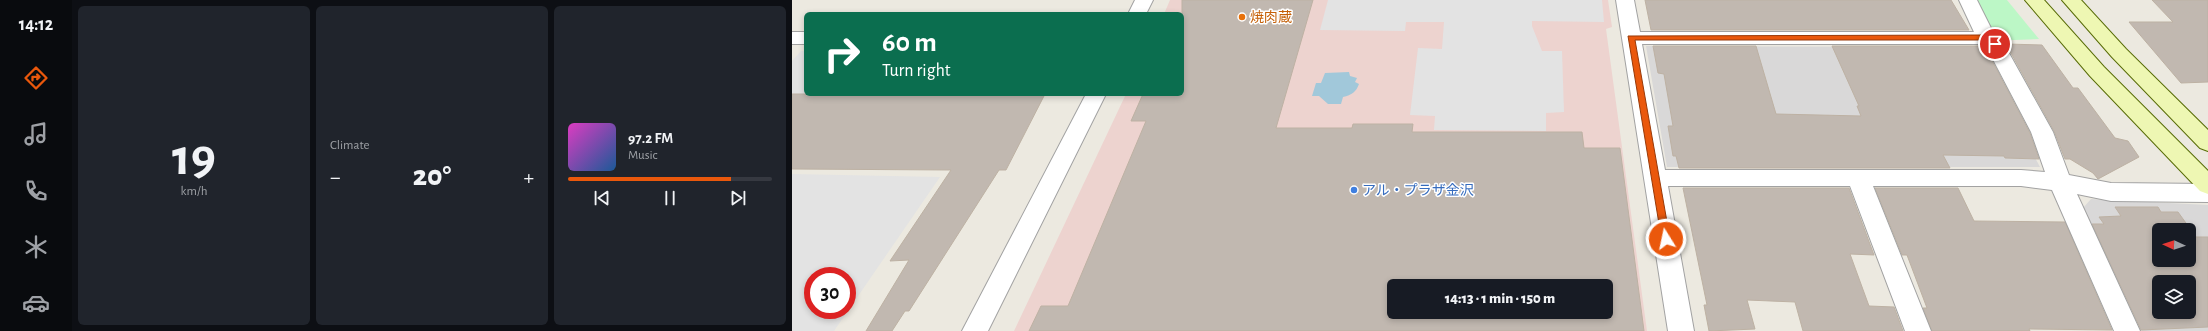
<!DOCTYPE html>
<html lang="en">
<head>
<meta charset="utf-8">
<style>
	body { margin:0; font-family:"Alegreya Sans","Noto Sans JP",sans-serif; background:#20242c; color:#f1f3f6; height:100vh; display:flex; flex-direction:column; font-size:15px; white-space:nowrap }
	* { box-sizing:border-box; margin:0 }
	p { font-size:13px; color:#9ea1a6 }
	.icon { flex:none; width:22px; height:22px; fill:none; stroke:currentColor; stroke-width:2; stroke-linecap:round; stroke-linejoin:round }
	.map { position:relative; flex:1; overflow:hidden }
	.side { display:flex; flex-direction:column; gap:6px; padding:6px; background:#0d0f14; width:720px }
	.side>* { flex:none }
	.hud { position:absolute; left:12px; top:12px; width:380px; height:84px; border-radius:6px; box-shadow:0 2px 6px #0003; background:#0b6e4f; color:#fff; overflow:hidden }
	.needle { width:26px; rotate:273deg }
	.controls { position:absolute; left:1360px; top:223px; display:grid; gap:8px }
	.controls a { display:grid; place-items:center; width:44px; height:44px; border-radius:6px; background:#171b24; box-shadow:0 2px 6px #0003; font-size:20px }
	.speed { position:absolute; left:12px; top:267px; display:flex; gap:8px; font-size:20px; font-weight:700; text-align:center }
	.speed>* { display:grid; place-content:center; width:52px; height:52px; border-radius:50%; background:#171b24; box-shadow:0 2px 6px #0003; line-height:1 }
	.speed .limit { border:6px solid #d22; background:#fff; color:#111 }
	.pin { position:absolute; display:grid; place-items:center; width:34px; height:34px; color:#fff; margin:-17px; border:2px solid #fff; border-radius:50%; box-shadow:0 1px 4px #0007 }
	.me { position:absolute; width:44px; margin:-22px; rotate:350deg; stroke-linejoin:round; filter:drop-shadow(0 0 3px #0008) }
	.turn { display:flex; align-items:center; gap:14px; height:84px; padding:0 12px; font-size:18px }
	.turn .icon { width:52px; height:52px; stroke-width:2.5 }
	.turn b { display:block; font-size:28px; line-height:34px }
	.big { font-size:30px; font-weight:800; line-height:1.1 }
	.side .card { flex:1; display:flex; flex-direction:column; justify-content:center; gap:6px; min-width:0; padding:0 14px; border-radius:6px; background:#20242c }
	.side .dial { align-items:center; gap:0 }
	.dial b { font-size:52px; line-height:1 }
	.song { display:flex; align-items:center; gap:12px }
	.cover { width:48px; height:48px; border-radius:6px; background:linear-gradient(135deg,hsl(310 70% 55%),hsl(210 70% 35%)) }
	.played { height:4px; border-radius:2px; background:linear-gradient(90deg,#ea580c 80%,#363941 80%) }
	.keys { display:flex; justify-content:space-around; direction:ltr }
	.heat { display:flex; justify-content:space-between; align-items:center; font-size:22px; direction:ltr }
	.side .tiles { flex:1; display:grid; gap:6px; grid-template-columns:repeat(3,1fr) }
	.trip { position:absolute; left:595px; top:279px; width:226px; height:40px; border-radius:6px; background:#171b24; box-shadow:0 2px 6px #0003; font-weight:800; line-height:40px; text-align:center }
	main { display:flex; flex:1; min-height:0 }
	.menu { display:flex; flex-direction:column; width:72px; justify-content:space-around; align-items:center; background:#090b0e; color:#9ea1a6 }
	.menu .icon { width:28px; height:28px }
	.menu .selected { color:#ea580c }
	.menu b { font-size:18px; color:#f1f3f6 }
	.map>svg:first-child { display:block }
</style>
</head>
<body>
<main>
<nav class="menu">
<b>14:12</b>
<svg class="icon selected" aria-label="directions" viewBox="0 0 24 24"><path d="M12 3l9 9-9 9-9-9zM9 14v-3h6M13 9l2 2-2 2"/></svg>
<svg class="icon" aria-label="music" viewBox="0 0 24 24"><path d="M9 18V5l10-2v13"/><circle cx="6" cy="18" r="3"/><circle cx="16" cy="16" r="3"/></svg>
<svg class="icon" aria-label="phone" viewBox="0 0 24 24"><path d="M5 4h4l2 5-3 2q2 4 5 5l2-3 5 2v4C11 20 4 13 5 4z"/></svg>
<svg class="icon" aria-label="climate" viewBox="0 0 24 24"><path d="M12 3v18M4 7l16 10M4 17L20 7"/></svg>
<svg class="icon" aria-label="car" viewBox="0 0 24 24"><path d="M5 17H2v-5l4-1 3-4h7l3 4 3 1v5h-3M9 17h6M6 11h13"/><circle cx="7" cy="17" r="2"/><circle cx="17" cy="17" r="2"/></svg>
</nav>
<section class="side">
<div class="tiles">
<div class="card dial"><b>19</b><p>km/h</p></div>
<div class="card"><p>Climate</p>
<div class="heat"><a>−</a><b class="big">20°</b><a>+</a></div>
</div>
<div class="card">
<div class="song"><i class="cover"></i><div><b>97.2 FM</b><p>Music</p></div></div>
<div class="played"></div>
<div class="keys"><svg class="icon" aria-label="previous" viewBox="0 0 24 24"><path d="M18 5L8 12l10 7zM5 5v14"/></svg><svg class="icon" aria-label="pause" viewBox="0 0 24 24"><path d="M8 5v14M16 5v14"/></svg><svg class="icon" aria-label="next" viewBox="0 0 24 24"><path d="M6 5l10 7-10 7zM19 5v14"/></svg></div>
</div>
</div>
</section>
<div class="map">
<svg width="1416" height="331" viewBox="0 0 1416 331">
	<rect width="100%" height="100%" fill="#ece9e0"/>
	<path fill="#d9d8d8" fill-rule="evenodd" d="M854 46 1184 47 1248 167H875Z
		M1299 199 1416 205V331H1350L1291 208ZM1367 230H1397V260H1367ZM1367 282H1397V312H1367Z"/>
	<path fill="#edd3cf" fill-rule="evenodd" d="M378 0H816L820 27 814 29 855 331H222L334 94H390V14H372ZM602 286H814V312H602Z"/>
	<path fill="#bcf7c6" d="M1175 0H1215L1247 39 1197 41Z"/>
	<path fill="#e3e3e3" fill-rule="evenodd" d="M536 0H810L812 22 740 21V26L750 51H770L772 112 754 113V131L642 130 643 116 618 115 626 48 650 49 652 22H614L613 31 528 30Z
		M9 51H14V94L0 140V61Z
		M0 174 148 177 42 331H0ZM21 276H55V310H21Z"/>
	<path fill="#a1c8da" d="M557 72 558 76 565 78 563 82 567 84C564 92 560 95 551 97L549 104H536L527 96H520L524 83H529L533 73Z"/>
	<path fill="#c1b8b0" stroke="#bdb1a3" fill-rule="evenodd" d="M390 0H521L484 128H560L561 124H621L620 132H790L792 148H828L852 331H237L249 306H276L354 121H339L351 94H390ZM602 286H814V312H602Z
		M853 0H1159L1177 30H859Z
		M1360 0H1416V82L1389 83 1337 22H1381Z
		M1214 44 1250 45 1281 88H1286L1323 138 1336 141 1347 157 1306 179 1301 173 1278 159H1273L1262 131Z
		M861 46H964L984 114 1069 116 1065 106H1067L1040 46H1189L1194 49 1238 133 1247 159 1213 158 1212 156 1151 155 1158 168H887L884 156H881L876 126H881L872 74 866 73Z
		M0 94H253L214 170H207L117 311H113L100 331H74L117 260 98 261 159 170 0 169Z
		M891 188H1057L1082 255 1058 254 1077 306 1102 307 1111 331H1011L1003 302 955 300 963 329 917 331 912 305H915Z
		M1083 188H1166L1182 221 1273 222 1320 330 1237 329 1238 331H1140L1131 308H1135L1115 255H1110Z
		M1323 207H1366L1369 212H1386L1404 237H1416V327L1349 330 1300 224H1312L1307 217 1329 216ZM1367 230H1397V260H1367ZM1367 282H1397V312H1367Z"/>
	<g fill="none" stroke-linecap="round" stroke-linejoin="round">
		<g stroke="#a2a2a2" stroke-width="2">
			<path id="street" d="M343 0H361L354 14H336Z
				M824 0H842L848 32H1182L1167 0H1185L1202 34 1212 44 1261 132 1277 175 1319 183 1416 184V202L1319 201 1285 194 1348 331H1322L1260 190 1229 186H1081L1139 331H1113L1058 186H876L902 331H876ZM850 44H1190L1195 48 1239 132 1253 172 1229 170H873Z
				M0 32H14V44H0Z
				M294 94H314L196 331H170Z"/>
		</g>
		<g stroke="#586c07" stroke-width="2">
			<path id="secondary" d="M1233 0H1252L1312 67 1416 171V194L1408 191 1298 76Z
				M1270 0H1289L1334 49 1416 130V151L1408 148 1320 57Z"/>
		</g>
		<use href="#street" fill="#fff" fill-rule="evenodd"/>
		<use href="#secondary" fill="#eef7b3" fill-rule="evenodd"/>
	</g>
	<path fill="#ea580c" stroke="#983908" d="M1194 35 1206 43V46H1201L1192 40H843L878 239 877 242H870L836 36Z"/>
	<circle fill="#e8710a" stroke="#fff" stroke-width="1.5" cx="450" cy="17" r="4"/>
	<circle fill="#3f7fe0" stroke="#fff" stroke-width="1.5" cx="562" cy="190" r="4"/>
	<g text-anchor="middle" stroke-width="3" stroke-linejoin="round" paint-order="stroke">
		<g font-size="14" fill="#c56008" stroke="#fff" text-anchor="start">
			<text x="458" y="22">焼肉蔵</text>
		</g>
		<g font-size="14" fill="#366cbe" stroke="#fff" text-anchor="start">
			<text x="570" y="195">アル・プラザ金沢</text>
		</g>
	</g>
</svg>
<div class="controls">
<a><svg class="needle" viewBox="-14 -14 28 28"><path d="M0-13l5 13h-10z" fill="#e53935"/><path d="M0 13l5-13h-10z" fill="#9ea1a6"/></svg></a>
<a><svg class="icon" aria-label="layers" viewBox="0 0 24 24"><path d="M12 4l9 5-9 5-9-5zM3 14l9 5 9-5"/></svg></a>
</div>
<div class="speed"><div class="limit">30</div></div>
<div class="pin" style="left:1203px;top:44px;background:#d93025"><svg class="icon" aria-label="arrive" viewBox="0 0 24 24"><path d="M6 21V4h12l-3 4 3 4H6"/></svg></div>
<svg class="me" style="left:874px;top:239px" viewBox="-20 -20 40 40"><circle r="17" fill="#ea580c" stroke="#fff" stroke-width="3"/><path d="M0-11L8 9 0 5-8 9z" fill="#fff"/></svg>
<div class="trip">14:13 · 1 min · 150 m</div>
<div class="hud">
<div class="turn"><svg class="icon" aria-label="right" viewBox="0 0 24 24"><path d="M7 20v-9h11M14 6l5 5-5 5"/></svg><div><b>60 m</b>Turn right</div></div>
</div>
</div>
</main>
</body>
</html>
